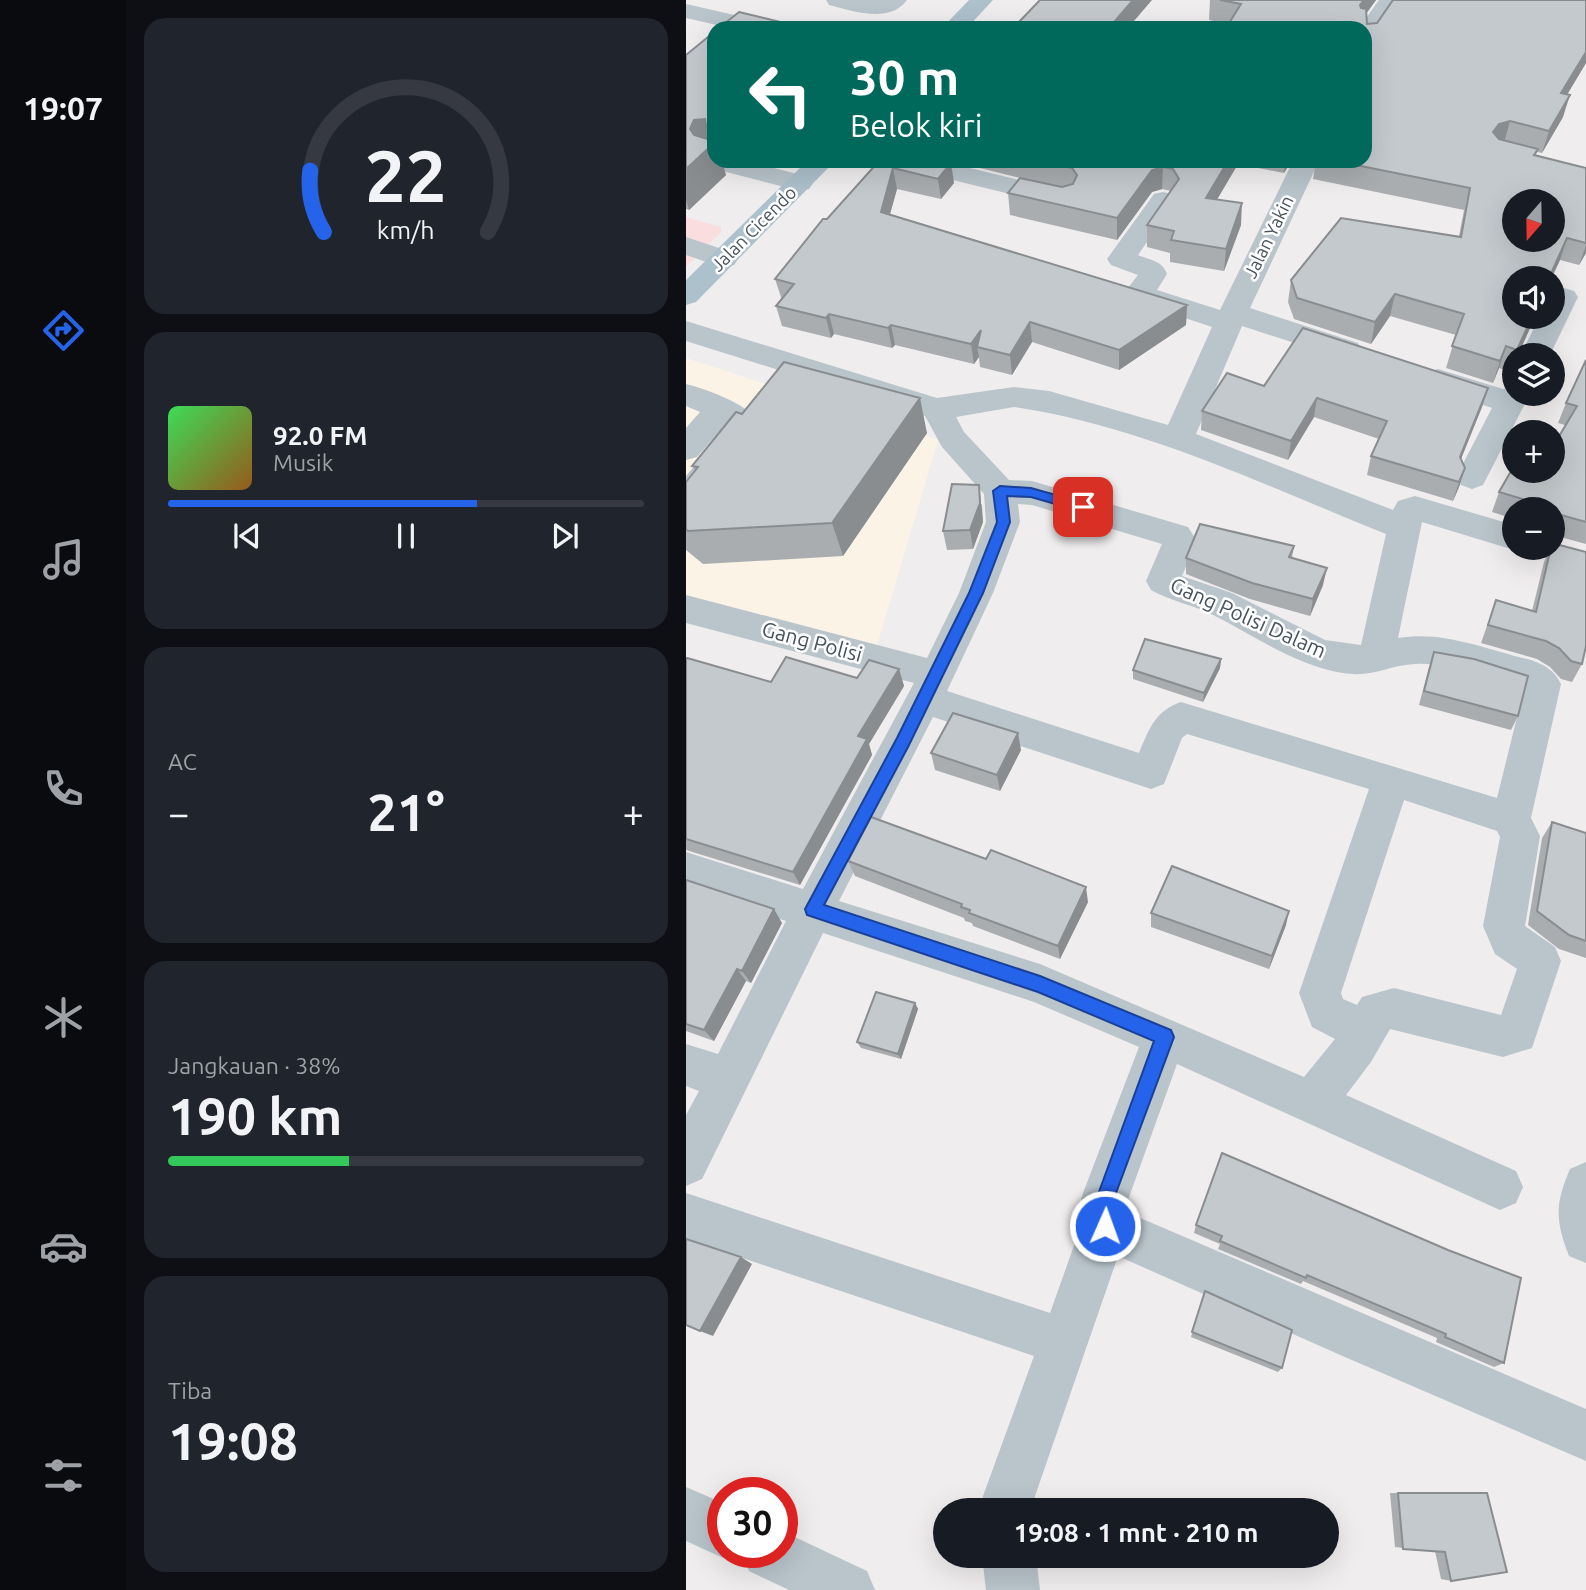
<!DOCTYPE html>
<html lang="id">
<head>
<meta charset="utf-8">
<style>
	body { margin:0; font-family:Ubuntu,sans-serif; background:#20242c; color:#f1f3f6; height:100vh; display:flex; flex-direction:column; font-size:26px; white-space:nowrap }
	* { box-sizing:border-box; margin:0 }
	p { font-size:23px; color:#9ea1a6 }
	.icon { flex:none; width:38px; height:38px; fill:none; stroke:currentColor; stroke-width:2; stroke-linecap:round; stroke-linejoin:round }
	.map { position:relative; flex:1; overflow:hidden }
	.side { display:flex; flex-direction:column; gap:18px; padding:18px; background:#0d0f14; width:560px }
	.side>* { flex:none }
	.banner { position:absolute; left:21px; top:21px; width:665px; height:147px; border-radius:21px; box-shadow:0 7px 28px #0002; background:#00695c; color:#fff; overflow:hidden }
	.needle { width:46px; rotate:200deg }
	.tools { position:absolute; left:816px; top:189px; display:grid; gap:14px }
	.tools a { display:grid; place-items:center; width:63px; height:63px; border-radius:50%; background:#171b24; box-shadow:0 7px 28px #0002; font-size:35px }
	.speed { position:absolute; left:21px; top:1477px; display:flex; gap:14px; font-size:35px; font-weight:700; text-align:center }
	.speed>* { display:grid; place-content:center; width:91px; height:91px; border-radius:50%; background:#171b24; box-shadow:0 7px 28px #0002; line-height:1 }
	.speed .limit { border:10px solid #d22; background:#fff; color:#111 }
	.pin { position:absolute; display:grid; place-items:center; width:60px; height:60px; color:#fff; margin:-30px; border-radius:14px; box-shadow:0 4px 10px #0006 }
	.me { position:absolute; width:77px; margin:-38px; rotate:2deg; stroke-linejoin:round; filter:drop-shadow(0 0 5px #0008) }
	.turn { display:flex; align-items:center; gap:24px; height:147px; padding:0 28px; font-size:32px }
	.turn .icon { width:91px; height:91px; stroke-width:2.5 }
	.turn b { display:block; font-size:49px; line-height:60px }
	.big { font-size:52px; font-weight:700; line-height:1.1 }
	.side .tile { flex:1; display:flex; flex-direction:column; justify-content:center; gap:10px; min-width:0; padding:0 24px; border-radius:21px; background:#20242c }
	.side .dial { align-items:center; gap:0 }
	.dial svg { height:182px; overflow:visible; fill:none; stroke:#363941; stroke-width:7; stroke-linecap:round; text-anchor:middle }
	.dial text { fill:#f1f3f6; stroke:none }
	.song { display:flex; align-items:center; gap:21px }
	.cover { width:84px; height:84px; border-radius:10px; background:linear-gradient(135deg,hsl(130 70% 55%),hsl(30 70% 35%)) }
	.played { height:7px; border-radius:4px; background:linear-gradient(90deg,#2563eb 65%,#363941 65%) }
	.keys { display:flex; justify-content:space-around; direction:ltr }
	.heat { display:flex; justify-content:space-between; align-items:center; font-size:38px; direction:ltr }
	.charge { height:10px; border-radius:5px; background:linear-gradient(90deg,#34c759 38%,#363941 0) }
	.trip { position:absolute; left:247px; top:1498px; width:406px; height:70px; border-radius:35px; background:#171b24; box-shadow:0 7px 28px #0002; font-weight:700; line-height:70px; text-align:center }
	main { display:flex; flex:1; min-height:0 }
	.tabs { display:flex; flex-direction:column; width:126px; justify-content:space-around; align-items:center; background:#090b0e; color:#9ea1a6 }
	.tabs .icon { width:49px; height:49px }
	.tabs .on { color:#2563eb }
	.tabs b { font-size:32px; color:#f1f3f6 }
	.map>svg:first-child { display:block }
</style>
</head>
<body>
<main>
<nav class="tabs">
<b>19:07</b>
<svg class="icon on" aria-label="directions" viewBox="0 0 24 24"><path d="M12 3l9 9-9 9-9-9zM9 14v-3h6M13 9l2 2-2 2"/></svg>
<svg class="icon" aria-label="music" viewBox="0 0 24 24"><path d="M9 18V5l10-2v13"/><circle cx="6" cy="18" r="3"/><circle cx="16" cy="16" r="3"/></svg>
<svg class="icon" aria-label="phone" viewBox="0 0 24 24"><path d="M5 4h4l2 5-3 2q2 4 5 5l2-3 5 2v4C11 20 4 13 5 4z"/></svg>
<svg class="icon" aria-label="climate" viewBox="0 0 24 24"><path d="M12 3v18M4 7l16 10M4 17L20 7"/></svg>
<svg class="icon" aria-label="car" viewBox="0 0 24 24"><path d="M5 17H2v-5l4-1 3-4h7l3 4 3 1v5h-3M9 17h6M6 11h13"/><circle cx="7" cy="17" r="2"/><circle cx="17" cy="17" r="2"/></svg>
<svg class="icon" aria-label="filters" viewBox="0 0 24 24"><path d="M4 7h16M4 17h16"/><circle cx="9" cy="7" r="2"/><circle cx="15" cy="17" r="2"/></svg>
</nav>
<section class="side">
<div class="tile dial"><svg viewBox="0 0 100 80">
<path d="M14 69A42 42 0 1 1 86 69"/>
<path d="M14 69A42 42 0 0 1 8 42" stroke="#2563eb"/>
<text x="50" y="56" font-size="32" font-weight="700">22</text>
<text x="50" y="72" font-size="11">km/h</text>
</svg></div>
<div class="tile">
<div class="song"><i class="cover"></i><div><b>92.0 FM</b><p>Musik</p></div></div>
<div class="played"></div>
<div class="keys"><svg class="icon" aria-label="previous" viewBox="0 0 24 24"><path d="M18 5L8 12l10 7zM5 5v14"/></svg><svg class="icon" aria-label="pause" viewBox="0 0 24 24"><path d="M8 5v14M16 5v14"/></svg><svg class="icon" aria-label="next" viewBox="0 0 24 24"><path d="M6 5l10 7-10 7zM19 5v14"/></svg></div>
</div>
<div class="tile"><p>AC</p>
<div class="heat"><a>−</a><b class="big">21°</b><a>+</a></div>
</div>
<div class="tile"><p>Jangkauan · 38%</p><b class="big">190 km</b><div class="charge"></div></div>
<div class="tile"><p>Tiba</p><b class="big">19:08</b></div>
</section>
<div class="map">
<svg width="900" height="1590" viewBox="0 0 900 1590">
	<rect width="100%" height="100%" fill="#f0edee"/>
	<path fill="#fbf3e6" d="M0 358 252 440 190 649 0 599Z"/>
	<path fill="#fadddf" d="M0 217 35 227V232L0 267Z"/>
	<g fill="none" stroke-linecap="round" stroke-linejoin="round">
		<path fill="#b9c4cb" fill-rule="evenodd" d="M140 0H221C204 24 166 11 143 5Z
			M693 0H715L687 42 679 44V28H673Z
			M0 4 83 23 87 28H44L0 18Z
			M28 154V161H60L123 177 127 183 123 189 114 191 21 167 17 161 21 155Z
			M210 161H255L386 193 390 199 386 205 377 207 214 167Z
			M607 161H633L564 308 672 343 676 350 672 357 661 360 556 326 510 434 707 510 712 501 729 496 828 525V548H837L828 550 736 522 712 638C757 630 802 650 845 660 859 665 868 670 875 684L845 818 854 836 839 926 869 947 875 961 846 1048 817 1057 704 1029 685 1062 660 1095 830 1171 837 1187 830 1203 814 1210 491 1064 438 1211 900 1409V1461L652 1354 432 1256 349 1496 347 1510H295L297 1496 348 1356 0 1239V1193L364 1313 395 1226 392 1211 397 1193 453 1047 348 1002 137 933 16 1179 0 1186V1115L13 1091 0 1086V1044L32 1054 100 921 0 888V852L117 889 228 683 0 623V595L241 658 273 593 300 522 298 494 256 447 239 416 0 341V321L251 398 328 387 363 391 482 425 526 327 442 299 438 293 452 275 425 265 421 259 468 194 477 192 486 194 490 200 452 255C464 260 477 261 481 274L471 290 534 310ZM328 407C457 426 580 486 700 534L675 645 639 640 546 593 496 576 511 541 502 527 346 481 323 480 278 432 270 417ZM332 504 346 505 476 544 460 581 465 590C484 601 505 604 525 614 568 635 608 665 657 673 687 678 702 665 729 664 765 662 801 678 834 687L838 689 811 798 495 702C469 711 463 729 453 753L261 691 307 593 334 522ZM247 717 465 789 478 784 496 738 501 734 683 789 613 993 626 1027 649 1039 618 1077 354 964 153 901ZM718 800 811 831 814 837 797 926 809 954 831 969 815 1015 708 988 676 997 671 1005 657 999 655 993Z
			M0 237 48 253 52 259 48 265 38 268 0 255Z
			M878 288 888 291 892 297 864 355H834L854 317H866L868 291Z
			M752 369 817 389 828 384V394H844L797 485 786 489 775 485 770 477 806 408 741 386 737 379 741 372Z
			M0 384C16 388 65 404 69 421 70 428 65 437 62 443L12 506 0 510V476L36 432 37 427 11 457 0 460V428L14 412 0 406Z
			M900 1162V1263L883 1256C869 1220 869 1204 884 1169Z
			M0 1487 37 1503V1552H50L37 1558 0 1541Z
			M96 1531 181 1571 189 1590H103L63 1571 55 1552H96Z
			M296 1556H350L354 1590H300Z"/>
		<path fill="#adc1cc" fill-rule="evenodd" d="M283 0H307L281 28H256Z
			M121 161H149L10 302 0 305V280Z"/>
	</g>
	<path fill="#a9adb0" d="M524 0H690L680 14 681 24 900 0V63L881 94 877 117 856 153 851 152 850 155 900 168V253L893 265 874 260 832 355H828V364L824 372 813 368 807 383 760 368 770 335 704 316 685 344 608 319 602 302 605 280 773 236 778 210 627 179 630 161H679L542 24 523 20Z
		M332 23 442 28H333Z
		M28 32V161L40 175 3 210 0 209V55Z
		M193 161 268 183 255 199 211 189 204 214 501 305 500 325 433 370 346 342 326 375 294 367 293 357 288 364 209 345 206 348 148 334 145 338 96 326 90 306 96 300 89 279Z
		M266 161H605L598 173 552 164 531 199 555 225 538 271 484 262V253L461 247V225L485 191 476 189 466 192 431 240 324 215 322 193 334 178Z
		M900 360V544L867 535 866 536V509H828V519L806 512 813 492 866 471 879 425 872 423 880 403Z
		M578 386 802 388 796 407 775 459 779 468 773 487 767 501 681 475 685 456 693 439 628 417 602 460 515 430 516 411Z
		M56 414 241 433 157 556 17 564 0 550V482L9 471 6 466Z
		M296 504 297 522 287 549 261 550 257 531Z
		M608 546 606 558 637 585 624 616 564 599 500 574V558Z
		M864 548H866L896 664 886 682 875 679 864 667 851 659 795 643 810 600 846 611 858 562Z
		M748 652 832 716 825 730 733 705 743 667Z
		M535 659 534 668 517 702 447 679V670Z
		M0 660 85 682 171 678 213 669 218 686 183 744 186 755 114 885 0 850Z
		M335 750 314 791 249 770 245 753Z
		M866 822 900 833V958L873 949 842 925 856 838Z
		M162 861 402 902 374 959 287 926 286 923 279 921 278 918 169 876Z
		M0 880 96 923 65 983 60 981 28 1041 0 1031Z
		M465 913 600 925 583 969 465 927Z
		M229 1003 232 1009 215 1059 175 1048 171 1042Z
		M536 1153 818 1363 808 1367 750 1342 751 1338 617 1281 615 1284 532 1249 534 1244 508 1233 510 1225Z
		M519 1291 596 1368 592 1372 505 1337Z
		M704 1493H801L765 1581 755 1579 749 1551 709 1547Z"/>
	<path fill="#898d90" d="M447 0H466L442 28H423Z
		M678 0H690L671 26 674 5Z
		M900 52V63L869 115 875 93Z
		M884 95 877 117 856 153 863 131Z
		M19 119 26 145 28 143V161H36L40 175 3 210 0 200V169L4 129 8 120Z
		M824 121 818 143 807 147V132L813 124Z
		M542 161H552V164L519 220 520 198Z
		M599 161H605L598 173Z
		M265 163 268 183 255 199 252 179Z
		M477 167 476 189 466 192 431 240V218L466 170Z
		M207 168 211 189 199 232 195 212Z
		M556 203 555 225 538 271 540 249Z
		M881 238 874 260 865 278H863Z
		M900 245V253L893 265Z
		M709 294 704 316 685 344 689 322Z
		M501 305 500 325 433 370V350Z
		M143 314 148 334 145 338 140 318Z
		M846 317H849L832 355H830Z
		M344 322 346 342 326 375 324 355Z
		M205 325 209 345 206 348 202 328Z
		M295 330 291 347 293 357 288 364 285 344Z
		M820 346 813 368 807 383 814 361Z
		M802 388 796 407 768 476 774 457Z
		M234 398 241 433 157 556 146 523Z
		M631 398 628 417 602 460 605 441Z
		M779 468 773 487 767 501 773 482Z
		M293 485 297 522 287 549 284 530Z
		M641 568 637 585 624 616 627 599Z
		M535 659 534 668 517 702 518 693Z
		M213 669 218 686 183 744 186 755 114 885 107 872 172 736Z
		M332 733 335 750 314 791 311 775Z
		M400 887 402 902 374 959 372 946Z
		M88 909 96 923 65 983 56 971Z
		M603 911 600 925 583 969 586 956Z
		M51 969 60 981 28 1041 18 1030Z
		M229 1003 232 1009 215 1059 212 1054Z
		M55 1257 66 1264 27 1336 14 1331Z"/>
	<path fill="#c4c9cd" stroke="#898d90" stroke-width="2" fill-rule="evenodd" d="M354 0H447L423 28H355L332 23Z
		M534 0H678L674 5 675 8 680 9 681 24 691 23 707 0H900V52L875 93 884 95 863 131 824 121 813 124 807 132 813 139 852 149 848 155 900 168V243L881 238 863 278H828V317H846L831 350 820 346 814 361 766 346 778 314 709 294 689 322 611 298 605 280 655 218 775 237 784 188 650 161H679V28H540L555 4ZM828 201H866V240H828Z
		M53 12 119 28H33Z
		M28 32V125H20L19 119 8 120 4 129 8 135 28 141V143L0 169V55Z
		M193 161H257L265 163 252 179 207 168 195 212 501 305 433 350 344 322 324 355 291 347 295 330 285 344 205 325 202 328 143 314 140 318 90 306 108 284 89 279 137 219H141Z
		M355 161H542L520 198 556 203 540 249 485 240 488 231 461 225 493 179 487 169 477 167 466 170 431 218 322 193 334 178 376 187 387 184 391 175 386 168Z
		M617 328 802 388 774 457 779 468 773 482 685 456 701 421 631 398 605 441 516 411 541 373 578 386Z
		M900 360V522L875 515 871 526 867 525 870 509 813 492 828 466V471H866V448L891 406 880 403Z
		M98 362 234 398 146 523 2 531 0 529V482L12 467 6 466 50 412 56 414Z
		M266 484 293 485 294 503 284 530 257 531Z
		M514 524 608 546 603 557 641 568 627 599 566 583 500 558Z
		M866 543 900 552V646L896 664 885 661 873 648 860 641 802 625 810 600 850 612Z
		M459 639 535 659 518 693 447 670Z
		M748 652 788 659 842 676 832 716 738 691Z
		M100 657 171 678 183 660 213 669 172 736 181 739 107 872 0 839V660L1 658 85 682Z
		M267 713 332 733 311 775 245 753Z
		M185 817 300 859 305 850 400 887 372 946 283 913 284 910 275 907 276 904 162 861Z
		M866 822 900 833V941L883 935 851 911Z
		M486 866 603 911 586 956 465 913Z
		M0 880 88 909 56 971 51 969 18 1030 0 1024Z
		M190 992 229 1003 212 1054 171 1042Z
		M536 1153 762 1250 835 1278 818 1363 759 1337 760 1334 621 1275 620 1278 534 1241 536 1236 510 1225Z
		M0 1239 55 1257 14 1331 0 1325Z
		M519 1291 606 1330 596 1368 506 1332Z
		M712 1493H801L821 1572 765 1581 759 1552 717 1549Z"/>
	<path fill="#2563eb" stroke="#184099" stroke-width="2" d="M314 486 345 488 402 504 404 507 397 512 345 497 321 496 324 522 297 593 222 747 138 905 354 976 485 1030 488 1037 430 1193 425 1211 429 1226 426 1233 419 1235 412 1233 406 1211 468 1041 352 992 121 915 119 909 211 738 283 593 311 522 307 491Z"/>
	<g text-anchor="middle" stroke-width="5" stroke-linejoin="round" paint-order="stroke">
		<g font-size="18" fill="#46535b" stroke="#fff">
			<text transform="translate(68 229) rotate(-45)" y="6">Jalan Cicendo</text>
			<text transform="translate(583 237) rotate(-64)" y="6">Jalan Yakin</text>
		</g>
		<g font-size="21" fill="#46535b" stroke="#fff">
			<text transform="translate(562 618) rotate(24)" y="7">Gang Polisi Dalam</text>
			<text transform="translate(126 642) rotate(15)" y="7">Gang Polisi</text>
		</g>
	</g>
</svg>
<div class="tools">
<a><svg class="needle" viewBox="-14 -14 28 28"><path d="M0-13l5 13h-10z" fill="#e53935"/><path d="M0 13l5-13h-10z" fill="#9ea1a6"/></svg></a>
<a><svg class="icon" aria-label="sound" viewBox="0 0 24 24"><path d="M4 9h4l5-4v14l-5-4H4zM17 9q2 3 0 6"/></svg></a>
<a><svg class="icon" aria-label="layers" viewBox="0 0 24 24"><path d="M12 4l9 5-9 5-9-5zM3 14l9 5 9-5"/></svg></a>
<a>+</a>
<a>−</a>
</div>
<div class="speed"><div class="limit">30</div></div>
<div class="pin" style="left:397px;top:507px;background:#d93025"><svg class="icon" aria-label="arrive" viewBox="0 0 24 24"><path d="M6 21V4h12l-3 4 3 4H6"/></svg></div>
<svg class="me" style="left:419px;top:1226px" viewBox="-20 -20 40 40"><circle r="17" fill="#2563eb" stroke="#fff" stroke-width="3"/><path d="M0-11L8 9 0 5-8 9z" fill="#fff"/></svg>
<div class="trip">19:08 · 1 mnt · 210 m</div>
<div class="banner">
<div class="turn"><svg class="icon" aria-label="left" viewBox="0 0 24 24"><path d="M17 20v-9H6M10 6l-5 5 5 5"/></svg><div><b>30 m</b>Belok kiri</div></div>
</div>
</div>
</main>
</body>
</html>
